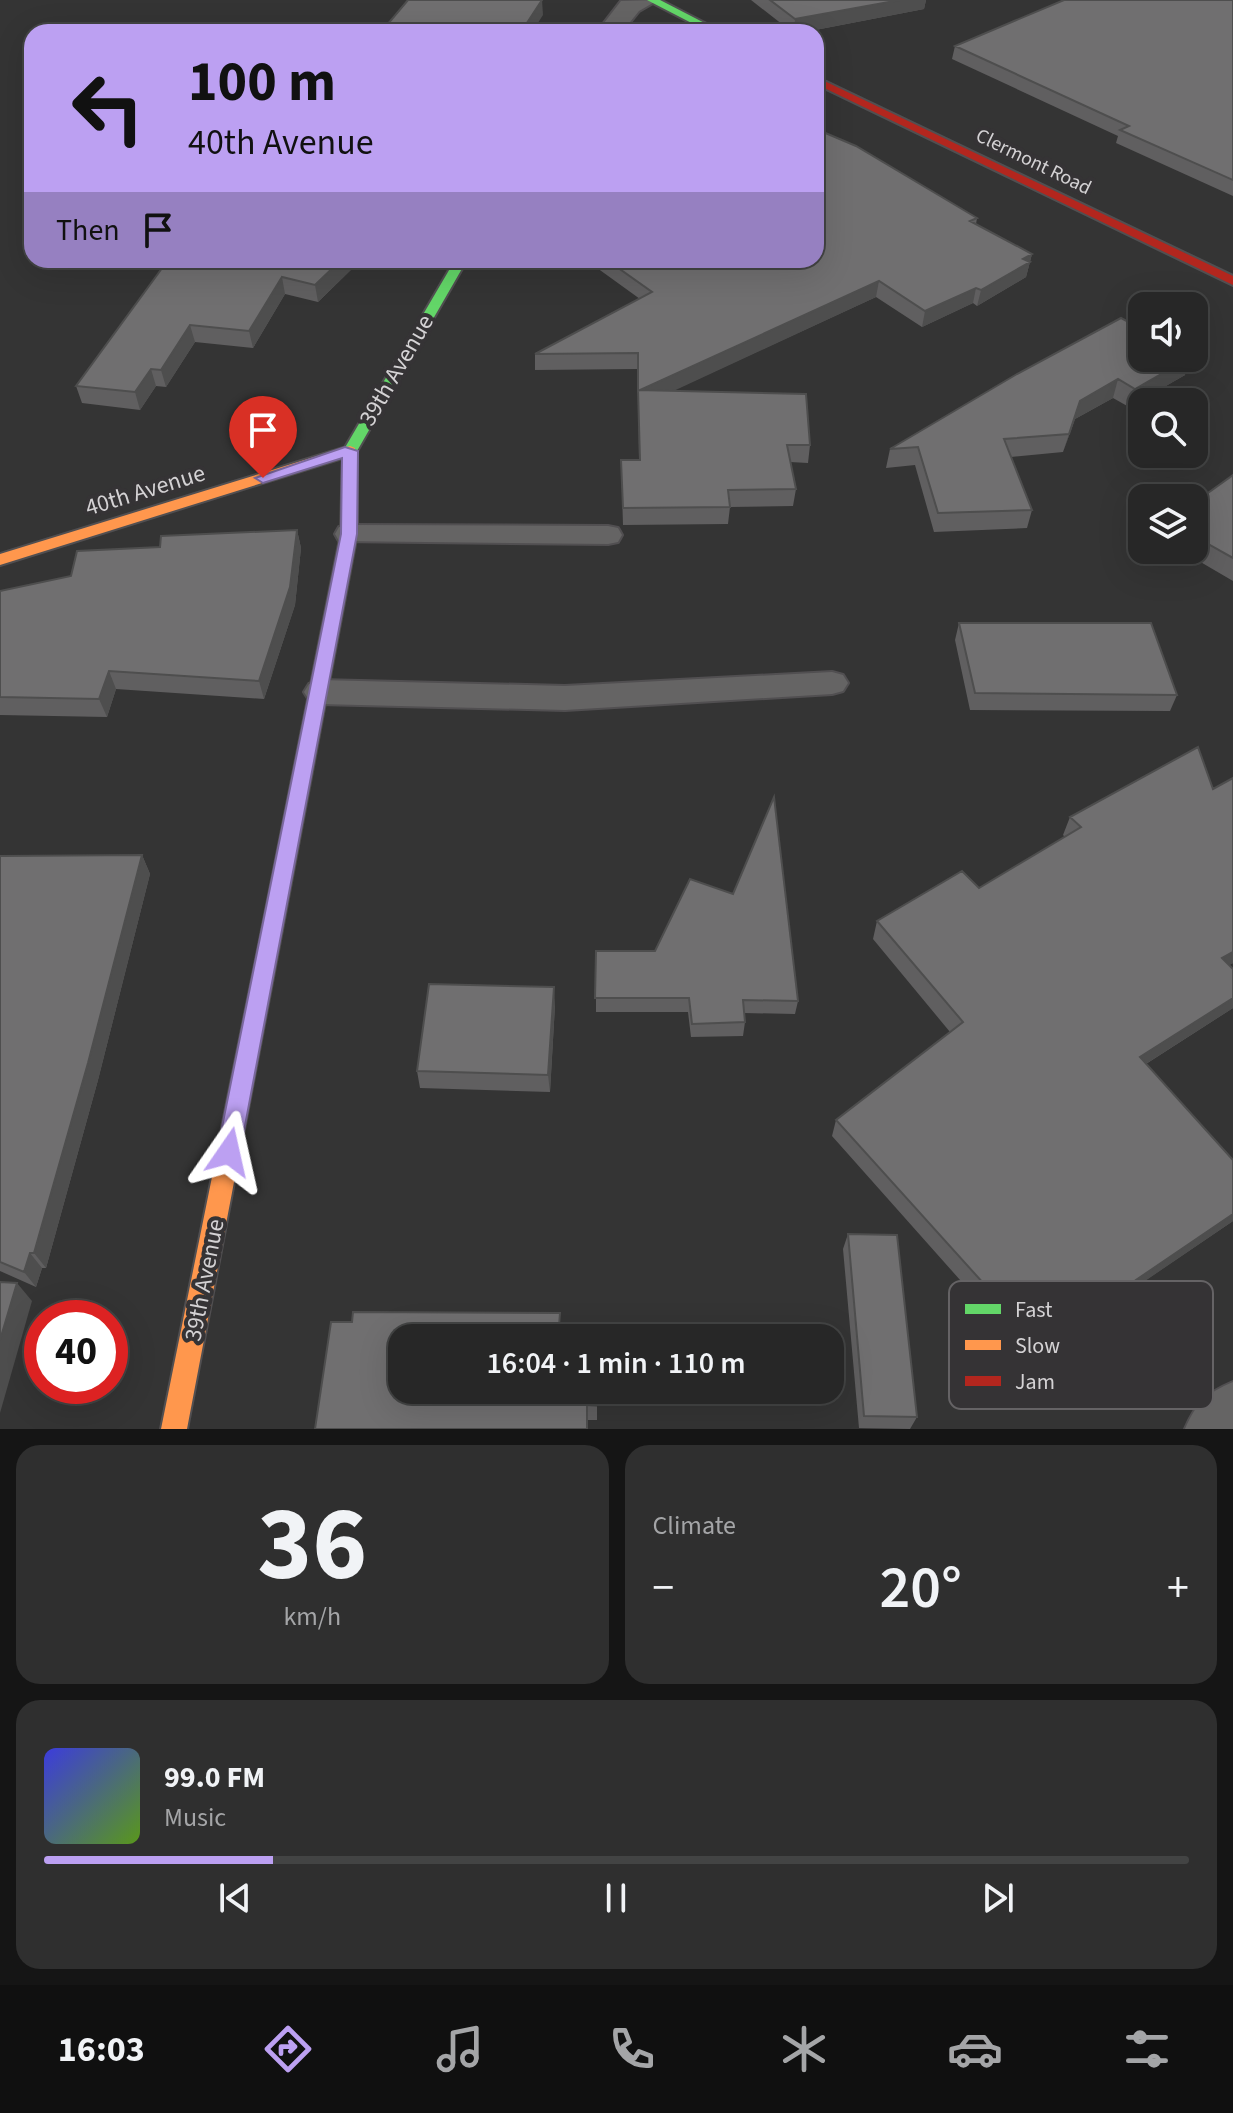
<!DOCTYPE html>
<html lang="en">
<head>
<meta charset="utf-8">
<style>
	body { margin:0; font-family:"Source Sans 3",sans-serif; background:#2f2f2f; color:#f1f3f6; height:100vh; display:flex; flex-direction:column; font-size:30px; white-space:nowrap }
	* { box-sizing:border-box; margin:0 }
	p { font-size:26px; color:#a4a5a7 }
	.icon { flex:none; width:44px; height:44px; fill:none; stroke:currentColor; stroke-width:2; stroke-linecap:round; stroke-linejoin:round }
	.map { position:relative; height:1429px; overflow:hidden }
	.panel { display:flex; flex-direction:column; gap:16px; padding:16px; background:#151515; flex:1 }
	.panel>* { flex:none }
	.banner { position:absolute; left:24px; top:24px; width:800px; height:244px; border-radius:24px; box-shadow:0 8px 32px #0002,0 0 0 2px #434444; background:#bca0f2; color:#111; overflow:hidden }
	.controls { position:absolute; left:1128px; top:292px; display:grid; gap:16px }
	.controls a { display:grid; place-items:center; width:80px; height:80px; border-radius:16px; background:#272727; box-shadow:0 8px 32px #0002,0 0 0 2px #434444; font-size:40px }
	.speed { position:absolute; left:24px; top:1300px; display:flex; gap:16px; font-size:40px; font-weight:700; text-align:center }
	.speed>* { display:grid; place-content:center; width:104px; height:104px; border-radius:50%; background:#272727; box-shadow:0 8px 32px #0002,0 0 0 2px #434444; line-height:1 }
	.speed .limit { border:12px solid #d22; background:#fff; color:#111 }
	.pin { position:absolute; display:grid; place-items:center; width:68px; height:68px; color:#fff; margin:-82px -34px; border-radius:50% 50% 50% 0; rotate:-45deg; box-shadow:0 0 8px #0007 }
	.pin .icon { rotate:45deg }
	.me { position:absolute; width:88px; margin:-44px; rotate:11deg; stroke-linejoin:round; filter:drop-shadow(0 0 6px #0008) }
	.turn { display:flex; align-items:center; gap:28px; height:168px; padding:0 32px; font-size:36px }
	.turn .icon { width:104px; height:104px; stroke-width:2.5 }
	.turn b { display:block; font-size:56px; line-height:68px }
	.then { display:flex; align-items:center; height:76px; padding:0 32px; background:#0003; gap:16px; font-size:30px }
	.big { font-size:60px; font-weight:600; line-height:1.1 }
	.panel .widget { flex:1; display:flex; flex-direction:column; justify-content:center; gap:12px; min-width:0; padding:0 28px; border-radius:24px; background:#2f2f2f }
	.panel .dial { align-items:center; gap:0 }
	.dial b { font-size:104px; line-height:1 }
	.song { display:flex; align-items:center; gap:24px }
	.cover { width:96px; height:96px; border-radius:12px; background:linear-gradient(135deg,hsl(240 70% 55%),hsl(90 70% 35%)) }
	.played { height:8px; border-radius:4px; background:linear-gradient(90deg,#bca0f2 20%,#434444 20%) }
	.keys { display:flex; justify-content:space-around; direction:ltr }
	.heat { display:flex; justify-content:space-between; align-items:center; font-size:44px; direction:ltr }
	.panel .tiles { flex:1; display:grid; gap:16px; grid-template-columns:1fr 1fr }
	.widget:last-child { grid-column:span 2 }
	.trip { position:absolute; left:388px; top:1324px; width:456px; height:80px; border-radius:24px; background:#272727; box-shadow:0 8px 32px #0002,0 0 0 2px #434444; font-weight:600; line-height:80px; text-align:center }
	.tabs { display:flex; height:128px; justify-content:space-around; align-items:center; background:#101010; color:#a4a5a7 }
	.tabs .icon { width:56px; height:56px }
	.tabs .current { color:#bca0f2 }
	.tabs b { font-size:36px; color:#f1f3f6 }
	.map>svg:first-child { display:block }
</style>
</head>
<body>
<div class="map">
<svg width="1233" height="1429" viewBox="0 0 1233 1429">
	<rect width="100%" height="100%" fill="#343434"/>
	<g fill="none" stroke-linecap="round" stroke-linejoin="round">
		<g stroke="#514f51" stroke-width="4">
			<path id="lane" d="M349 525 608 526 618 528 622 535 618 542 608 544 339 541 335 534 339 527Z
				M832 672 843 675 848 683 843 691 832 694 565 710 320 704 309 700 304 692 309 684 320 680 565 686Z"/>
		</g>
		<g stroke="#514f51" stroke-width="4">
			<path id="street" d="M658 0 639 11 622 32H597L621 1Z
				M1233 1382V1429H1185C1196 1403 1207 1393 1233 1382Z"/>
		</g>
		<g stroke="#514f51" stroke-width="4">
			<path id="fast" d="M647 0H660L722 32H709Z
				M455 260H467L357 451V534L282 930 279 936 272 939 265 936 262 930 341 534 343 451Z"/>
		</g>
		<g stroke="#514f51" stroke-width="4">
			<path id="slow" d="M350 446 355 448V454L0 565V554Z
				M272 921 279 924 282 930 187 1429H161L262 930 265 924Z"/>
		</g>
		<g stroke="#514f51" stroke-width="4">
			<path id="jam" d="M816 77 1233 276V285L816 84Z"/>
		</g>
		<use href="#lane" fill="#656464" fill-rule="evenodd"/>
		<use href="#street" fill="#656464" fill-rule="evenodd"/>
		<use href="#fast" fill="#63d668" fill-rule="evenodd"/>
		<use href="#slow" fill="#ff974d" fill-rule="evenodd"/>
		<use href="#jam" fill="#b3261e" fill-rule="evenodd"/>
	</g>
	<path fill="#605f60" d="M751 0H926L924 9 805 32H792Z
		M1233 0V196L1116 143 1118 136 952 59 955 46Z
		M977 218 976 224 1032 254 1026 277 977 306 973 303 922 327 876 297 672 391 810 445 808 463 790 462 796 489 793 506 730 507 728 524 623 525 621 460H639L638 369 535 370V354L640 299 586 260H816Z
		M168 260H361L318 302 285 294 253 348 195 342 166 387 156 386 140 410 82 403 76 386Z
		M1017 374 1185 375 1129 407 1113 398 1075 419 1063 452 1011 457 1032 510 1027 528 934 532 915 465 886 468 890 449Z
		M1233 475V581L1180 550H1194V503Z
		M297 530 301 548 295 605 264 699 116 689 107 717 0 715V591Z
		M959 623 1177 695 1170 711 970 710 955 640Z
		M1233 778V963L1229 965 1233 969V1008L1146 1064 1233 1160V1221L1140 1284 1134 1303 1049 1380 832 1136 836 1120 950 1032 873 939 877 921 979 888 1065 837 1063 835 1070 817 1213 789Z
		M142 855 150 874 98 1080 46 1268H42L36 1287 0 1271V856Z
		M596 951 798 1001 795 1014 744 1013 745 1022 743 1036 691 1037 688 1012H596Z
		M555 1005 550 1092 420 1088 417 1071Z
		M848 1234 917 1417 910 1429 859 1428 843 1249Z
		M561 1326 597 1390V1420H588Z"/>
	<path fill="#4e4e4e" d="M542 0 543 15 532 32H521Z
		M900 0H926L924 9 805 32H794L795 19Z
		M1032 254 1026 277 977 306 981 290 1023 259Z
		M341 260H361L318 302 315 285Z
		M282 277 285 294 253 348 249 331Z
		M879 281 876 297 639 407 638 391Z
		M976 288 973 303 922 327 925 311Z
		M190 325 195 342 166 387 161 370Z
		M1189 358H1191L1185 375 1129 407 1135 389Z
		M151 369 156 386 140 410 135 392Z
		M1118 379 1113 398 1075 419 1063 452 1080 401Z
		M297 530 301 548 295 605 264 699 259 681Z
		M109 671 116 689 107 717 99 699Z
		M142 855 150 874 98 1080 46 1268 34 1253Z
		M1233 952V963L1211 976 1222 958Z
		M554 987 555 1005 550 1092 548 1075Z
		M1233 998V1008L1130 1074 1140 1057Z
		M1233 1214V1221L1126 1294 1136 1280Z
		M30 1253 42 1268 36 1287 24 1272Z
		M17 1283 32 1301 0 1413V1340Z
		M1144 1289 1134 1303 1049 1380 1059 1367Z"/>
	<path fill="#706f70" stroke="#4e4e4e" stroke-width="2" d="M408 0H542L521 32H381Z
		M770 0H900L795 19Z
		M1064 0H1233V180L1120 130 1129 126 955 46Z
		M816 129 856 146 977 218 970 221 1032 254 1023 259 1030 262 981 290 976 288 925 311 879 281 638 391V353L535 354 652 292 607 260H816Z
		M168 260H341L315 285 282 277 249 331 190 325 161 370 151 369 135 392 76 386Z
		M1121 318 1142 329V358H1189L1135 389 1118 379 1080 401 1069 434 1004 439 1032 510 938 513 918 447 890 449 1017 374Z
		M638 390 806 394 810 445H787L796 489 728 490 730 507 623 508 621 460H640Z
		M1233 475V558L1194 536V503Z
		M297 530 290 587 259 681 109 671 99 699 0 697V591L71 576 77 551 160 547 161 536Z
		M959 623H1151L1177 695 975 693Z
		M1198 747 1213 789 1233 778V952L1222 958 1233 969V998L1140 1057 1233 1160V1214L1136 1280 1144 1289 1059 1367 836 1120 963 1022 877 921 962 871 979 888 1081 827 1070 817Z
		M774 797 798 1001 743 1000 745 1022 692 1024 689 998H595L596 951H655L690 879 733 894Z
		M142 855 88 1063 34 1253H30L24 1272 0 1262V856Z
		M429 984 554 987 548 1075 417 1071Z
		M848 1234 897 1235 917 1417 864 1416Z
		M0 1282 17 1283 0 1340Z
		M353 1312 560 1313 559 1326 597 1327V1338H402V1390H596V1406L587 1405V1429H315L331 1322H352Z"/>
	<path fill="#bca0f2" stroke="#7a689d" stroke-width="2" d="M345 447 358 451 357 534 240 1152 237 1160 229 1163 221 1160 217 1152 341 534 342 458 263 483 255 478Z"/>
	<g text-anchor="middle" stroke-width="8" stroke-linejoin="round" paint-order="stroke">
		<g font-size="20" fill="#d4d2d4" stroke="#353335">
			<text transform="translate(1034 161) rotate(26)" y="7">Clermont Road</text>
		</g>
		<g font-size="24" fill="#d4d2d4" stroke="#353335">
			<text transform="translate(396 370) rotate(-60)" y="8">39th Avenue</text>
			<text transform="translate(145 490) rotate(-17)" y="8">40th Avenue</text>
			<text transform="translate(204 1280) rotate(-79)" y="8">39th Avenue</text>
		</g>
	</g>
	<rect x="949" y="1281" width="264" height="128" rx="12" fill="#353335" stroke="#656365" stroke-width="2"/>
	<rect x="965" y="1304" width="36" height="10" fill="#63d668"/>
	<rect x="965" y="1340" width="36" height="10" fill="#ff974d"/>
	<rect x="965" y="1376" width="36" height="10" fill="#b3261e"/>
	<g font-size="22" fill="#d4d2d4">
		<text x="1015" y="1317">Fast</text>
		<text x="1015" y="1353">Slow</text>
		<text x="1015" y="1389">Jam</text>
	</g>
</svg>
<div class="controls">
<a><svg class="icon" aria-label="sound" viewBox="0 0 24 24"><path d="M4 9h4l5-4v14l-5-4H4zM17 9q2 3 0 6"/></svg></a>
<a><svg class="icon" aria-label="search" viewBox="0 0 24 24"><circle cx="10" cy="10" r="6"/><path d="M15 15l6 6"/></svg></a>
<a><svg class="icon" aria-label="layers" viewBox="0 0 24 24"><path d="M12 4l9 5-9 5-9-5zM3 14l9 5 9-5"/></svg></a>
</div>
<div class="speed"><div class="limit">40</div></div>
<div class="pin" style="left:263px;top:478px;background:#d93025"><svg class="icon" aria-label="arrive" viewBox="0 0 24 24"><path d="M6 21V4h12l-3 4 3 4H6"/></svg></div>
<svg class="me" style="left:229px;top:1152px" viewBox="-20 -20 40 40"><path d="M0-17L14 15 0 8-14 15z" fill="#bca0f2" stroke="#fff" stroke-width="4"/></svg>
<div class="trip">16:04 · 1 min · 110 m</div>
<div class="banner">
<div class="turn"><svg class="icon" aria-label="left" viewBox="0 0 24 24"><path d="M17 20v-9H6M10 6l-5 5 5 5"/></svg><div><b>100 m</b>40th Avenue</div></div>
<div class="then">Then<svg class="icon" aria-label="arrive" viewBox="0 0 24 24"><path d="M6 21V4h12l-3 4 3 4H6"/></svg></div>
</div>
</div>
<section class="panel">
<div class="tiles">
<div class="widget dial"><b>36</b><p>km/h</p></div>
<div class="widget"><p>Climate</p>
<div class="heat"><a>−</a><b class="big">20°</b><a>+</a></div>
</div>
<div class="widget">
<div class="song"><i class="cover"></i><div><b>99.0 FM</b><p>Music</p></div></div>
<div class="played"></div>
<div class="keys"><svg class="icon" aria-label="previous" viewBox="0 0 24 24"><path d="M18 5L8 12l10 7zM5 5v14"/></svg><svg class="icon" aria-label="pause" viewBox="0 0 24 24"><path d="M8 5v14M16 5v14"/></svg><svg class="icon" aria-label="next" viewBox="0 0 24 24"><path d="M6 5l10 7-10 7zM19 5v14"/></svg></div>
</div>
</div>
</section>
<nav class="tabs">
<b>16:03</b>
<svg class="icon current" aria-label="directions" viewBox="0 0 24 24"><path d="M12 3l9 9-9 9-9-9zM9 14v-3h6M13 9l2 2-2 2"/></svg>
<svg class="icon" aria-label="music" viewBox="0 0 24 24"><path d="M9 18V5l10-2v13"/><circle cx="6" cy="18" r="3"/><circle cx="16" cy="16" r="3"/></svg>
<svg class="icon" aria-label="phone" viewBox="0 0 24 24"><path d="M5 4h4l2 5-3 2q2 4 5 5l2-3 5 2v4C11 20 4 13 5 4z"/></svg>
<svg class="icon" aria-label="climate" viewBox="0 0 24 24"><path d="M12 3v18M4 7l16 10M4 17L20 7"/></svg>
<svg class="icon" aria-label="car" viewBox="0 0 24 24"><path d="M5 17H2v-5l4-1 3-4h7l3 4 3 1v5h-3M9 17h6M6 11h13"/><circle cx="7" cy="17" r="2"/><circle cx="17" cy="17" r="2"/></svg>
<svg class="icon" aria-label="filters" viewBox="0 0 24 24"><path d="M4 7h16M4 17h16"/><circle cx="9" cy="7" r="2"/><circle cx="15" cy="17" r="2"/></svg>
</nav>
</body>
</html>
